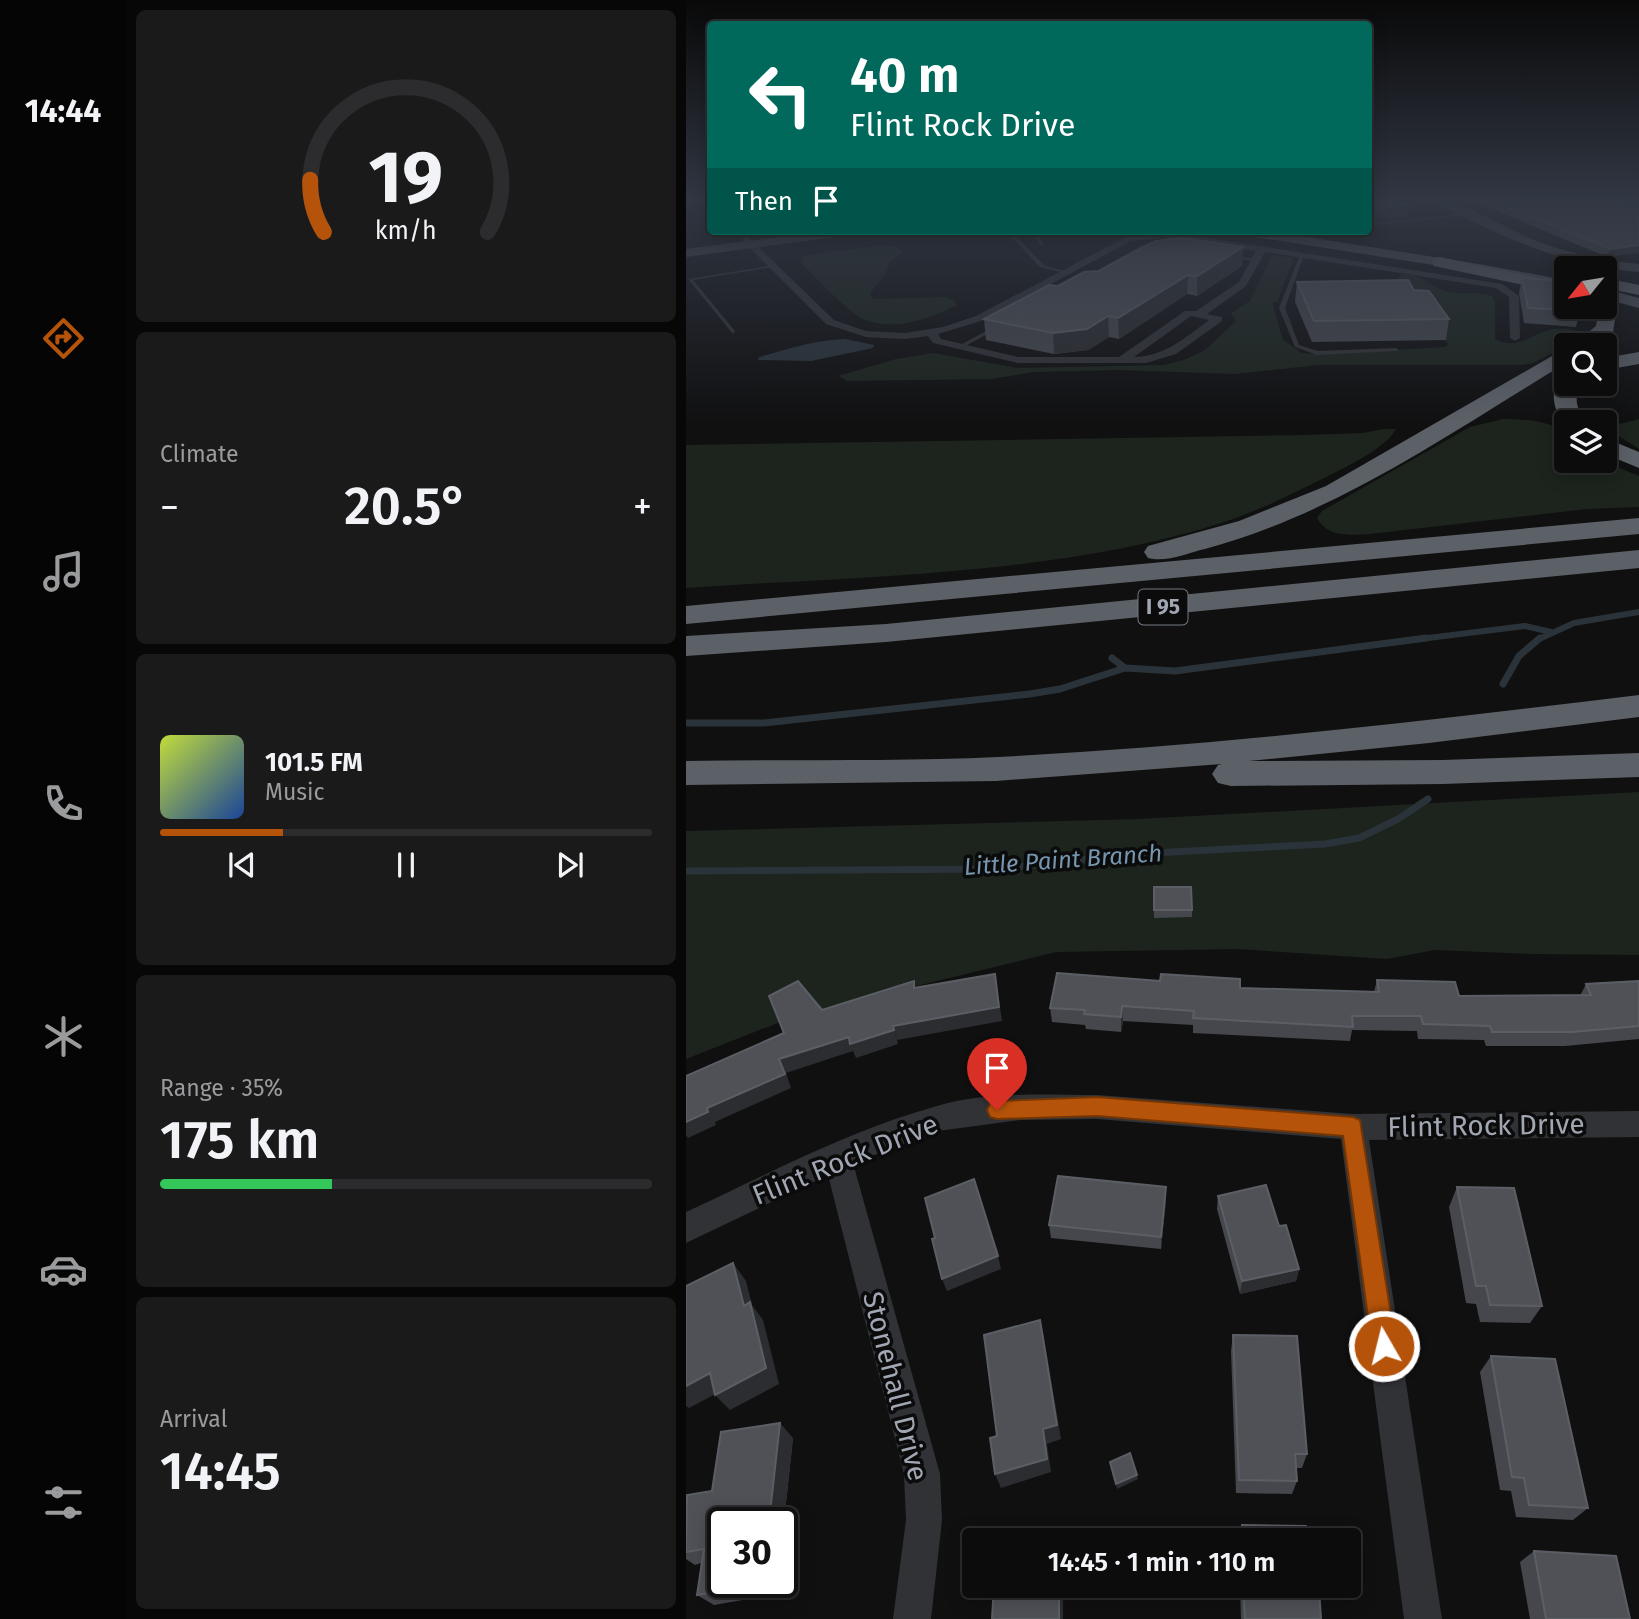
<!DOCTYPE html>
<html lang="en">
<head>
<meta charset="utf-8">
<style>
	body { margin:0; font-family:"Fira Sans",sans-serif; background:#1a1a1b; color:#f1f3f6; height:100vh; display:flex; flex-direction:column; font-size:26px; white-space:nowrap }
	* { box-sizing:border-box; margin:0 }
	p { font-size:23px; color:#9a9b9d }
	.icon { flex:none; width:38px; height:38px; fill:none; stroke:currentColor; stroke-width:2; stroke-linecap:round; stroke-linejoin:round }
	.map { position:relative; flex:1; overflow:hidden }
	.details { display:flex; flex-direction:column; gap:10px; padding:10px; background:#070707; width:560px }
	.details>* { flex:none }
	.hud { position:absolute; left:21px; top:21px; width:665px; height:214px; border-radius:7px; box-shadow:0 4px 18px #0003,0 0 0 2px #2c2c2e; background:#00695c; color:#fff; overflow:hidden }
	.needle { width:46px; rotate:240deg }
	.tools { position:absolute; left:868px; top:256px; display:grid; gap:14px }
	.tools a { display:grid; place-items:center; width:63px; height:63px; border-radius:7px; background:#0c0c0d; box-shadow:0 4px 18px #0003,0 0 0 2px #2c2c2e; font-size:35px }
	.speed { position:absolute; left:21px; top:1507px; display:flex; gap:14px; font-size:35px; font-weight:700; text-align:center }
	.speed>* { display:grid; place-content:center; width:91px; height:91px; border-radius:50%; background:#0c0c0d; box-shadow:0 4px 18px #0003,0 0 0 2px #2c2c2e; line-height:1 }
	.speed .limit { border:4px solid #111; border-radius:10px; background:#fff; color:#111 }
	.pin { position:absolute; display:grid; place-items:center; width:60px; height:60px; color:#fff; margin:-72px -30px; border-radius:50% 50% 50% 0; rotate:-45deg; box-shadow:0 0 7px #0007 }
	.pin .icon { rotate:45deg }
	.me { position:absolute; width:77px; margin:-38px; rotate:352deg; stroke-linejoin:round; filter:drop-shadow(0 0 5px #0008) }
	.turn { display:flex; align-items:center; gap:24px; height:147px; padding:0 28px; font-size:32px }
	.turn .icon { width:91px; height:91px; stroke-width:2.5 }
	.turn b { display:block; font-size:49px; line-height:60px }
	.then { display:flex; align-items:center; height:66px; padding:0 28px; background:#0003; gap:14px; font-size:26px }
	.big { font-size:52px; font-weight:600; line-height:1.1 }
	.details .tile { flex:1; display:flex; flex-direction:column; justify-content:center; gap:10px; min-width:0; padding:0 24px; border-radius:10px; background:#1a1a1b }
	.details .dial { align-items:center; gap:0 }
	.dial svg { height:182px; overflow:visible; fill:none; stroke:#2c2c2e; stroke-width:7; stroke-linecap:round; text-anchor:middle }
	.dial text { fill:#f1f3f6; stroke:none }
	.song { display:flex; align-items:center; gap:21px }
	.cover { width:84px; height:84px; border-radius:10px; background:linear-gradient(135deg,hsl(70 70% 55%),hsl(220 70% 35%)) }
	.played { height:7px; border-radius:4px; background:linear-gradient(90deg,#b45309 25%,#2c2c2e 25%) }
	.keys { display:flex; justify-content:space-around; direction:ltr }
	.heat { display:flex; justify-content:space-between; align-items:center; font-size:38px; direction:ltr }
	.charge { height:10px; border-radius:5px; background:linear-gradient(90deg,#34c759 35%,#2c2c2e 0) }
	.trip { position:absolute; left:276px; top:1528px; width:399px; height:70px; border-radius:7px; background:#0c0c0d; box-shadow:0 4px 18px #0003,0 0 0 2px #2c2c2e; font-weight:600; line-height:70px; text-align:center }
	main { display:flex; flex:1; min-height:0 }
	.menu { display:flex; flex-direction:column; width:126px; justify-content:space-around; align-items:center; background:#050505; color:#9a9b9d }
	.menu .icon { width:49px; height:49px }
	.menu .current { color:#b45309 }
	.menu b { font-size:32px; color:#f1f3f6 }
	.map>svg:first-child { display:block }
</style>
</head>
<body>
<main>
<nav class="menu">
<b>14:44</b>
<svg class="icon current" aria-label="directions" viewBox="0 0 24 24"><path d="M12 3l9 9-9 9-9-9zM9 14v-3h6M13 9l2 2-2 2"/></svg>
<svg class="icon" aria-label="music" viewBox="0 0 24 24"><path d="M9 18V5l10-2v13"/><circle cx="6" cy="18" r="3"/><circle cx="16" cy="16" r="3"/></svg>
<svg class="icon" aria-label="phone" viewBox="0 0 24 24"><path d="M5 4h4l2 5-3 2q2 4 5 5l2-3 5 2v4C11 20 4 13 5 4z"/></svg>
<svg class="icon" aria-label="climate" viewBox="0 0 24 24"><path d="M12 3v18M4 7l16 10M4 17L20 7"/></svg>
<svg class="icon" aria-label="car" viewBox="0 0 24 24"><path d="M5 17H2v-5l4-1 3-4h7l3 4 3 1v5h-3M9 17h6M6 11h13"/><circle cx="7" cy="17" r="2"/><circle cx="17" cy="17" r="2"/></svg>
<svg class="icon" aria-label="filters" viewBox="0 0 24 24"><path d="M4 7h16M4 17h16"/><circle cx="9" cy="7" r="2"/><circle cx="15" cy="17" r="2"/></svg>
</nav>
<section class="details">
<div class="tile dial"><svg viewBox="0 0 100 80">
<path d="M14 69A42 42 0 1 1 86 69"/>
<path d="M14 69A42 42 0 0 1 8 46" stroke="#b45309"/>
<text x="50" y="56" font-size="32" font-weight="700">19</text>
<text x="50" y="72" font-size="11">km/h</text>
</svg></div>
<div class="tile"><p>Climate</p>
<div class="heat"><a>−</a><b class="big">20.5°</b><a>+</a></div>
</div>
<div class="tile">
<div class="song"><i class="cover"></i><div><b>101.5 FM</b><p>Music</p></div></div>
<div class="played"></div>
<div class="keys"><svg class="icon" aria-label="previous" viewBox="0 0 24 24"><path d="M18 5L8 12l10 7zM5 5v14"/></svg><svg class="icon" aria-label="pause" viewBox="0 0 24 24"><path d="M8 5v14M16 5v14"/></svg><svg class="icon" aria-label="next" viewBox="0 0 24 24"><path d="M6 5l10 7-10 7zM19 5v14"/></svg></div>
</div>
<div class="tile"><p>Range · 35%</p><b class="big">175 km</b><div class="charge"></div></div>
<div class="tile"><p>Arrival</p><b class="big">14:45</b></div>
</section>
<div class="map">
<svg width="953" height="1619" viewBox="0 0 953 1619">
	<rect width="100%" height="100%" fill="#101011"/>
	<path fill="#1c241d" d="M197 245 213 247 216 253 204 261 200 274 184 293 187 299 259 297 268 300 271 305C244 320 197 335 169 314 149 299 132 279 114 262L117 257 128 254Z
		M586 255 608 258 591 302H587V306L597 340 616 353 632 354 760 347 762 344 739 310 609 300 718 299 708 286 715 274C734 273 740 283 756 290 773 297 791 289 807 297L809 303V339C829 349 839 339 857 332 868 327 880 328 891 331L896 338 847 363 834 365H632L549 374 433 370 348 372 306 379 161 381 152 376 210 359 247 353 332 368 478 365 498 360 519 350 550 321 545 313 564 301Z
		M817 419C832 419 874 420 880 438 882 443 880 454 880 460H914L953 476V507L901 509 684 534C664 535 642 538 631 518L636 511 784 427Z
		M953 419V449L923 430 926 426Z
		M698 429H710C701 447 664 465 646 474 610 492 573 511 535 523 370 576 172 576 0 588V445L621 435 677 433Z
		M953 792V955L848 954 749 950 701 959 552 949 370 952 112 1015 0 1059V831L452 819Z"/>
	<path fill="#293339" d="M159 339 188 345 187 348 125 361 72 360 73 357C103 349 128 340 159 339Z"/>
	<g fill="none" stroke-linecap="round" stroke-linejoin="round">
		<path stroke="#293339" stroke-width="6" d="M726 640 839 626 865 632
			M851 640 888 623 953 612"/>
		<path stroke="#293339" stroke-width="7" d="M426 658 439 668 489 671 740 638
			M817 684 833 656 854 638
			M0 723H78L344 694 374 689 439 668
			M0 871 313 869 448 854 639 844 673 838 712 819 742 799"/>
		<path fill="#313236" fill-rule="evenodd" d="M722 198H731L682 204V202Z
			M784 213 783 215 682 226V224Z
			M320 231H324L358 265 381 272V274L354 267Z
			M346 231H350L358 245H354Z
			M472 244 474 246 459 247 404 278 400 277 456 245Z
			M616 254 618 255 599 308 613 345 632 351 710 348 713 350 712 351 631 355 609 347 593 308 614 255Z
			M541 255 568 259 570 260 568 261 543 257Z
			M89 265 87 267 7 280 49 331 47 334 2 279Z
			M309 326 314 327 274 349 269 348Z"/>
		<path fill="#313236" fill-rule="evenodd" d="M477 231 816 284 833 296 834 338 829 341 824 338 823 297 810 288 579 252 560 286 521 314 536 317V321L490 354 460 363H332L247 343 242 336 219 339 180 337 140 324 55 239 62 237 148 320 180 331 219 333 257 327 290 316 438 238ZM477 237 570 251 553 282 510 311H499L433 357H332L255 339 252 334 298 320 443 242ZM505 316 523 320C500 337 478 357 448 357Z
			M411 1095 667 1114 953 1111V1137L683 1140 756 1619H718L655 1139 411 1119 334 1120 252 1131 167 1163 254 1474 256 1520 245 1619H207L220 1520 218 1474 142 1175 0 1243V1212C82 1174 164 1130 251 1106 302 1091 359 1095 411 1095Z"/>
		<path fill="#3f4146" fill-rule="evenodd" d="M744 198C767 196 827 232 853 242 886 254 918 261 953 264V272C893 267 837 247 782 219 770 213 755 207 744 198Z
			M138 231H171L165 235 0 257V249Z"/>
		<path fill="#4c4f55" fill-rule="evenodd" d="M549 231H582L793 264 880 280V290L793 272 556 235Z
			M919 289 953 298V308L919 299Z"/>
		<path fill="#5c6067" fill-rule="evenodd" d="M754 257 880 284V294L748 266 746 262 748 258Z
			M919 278 953 285V295L919 288Z
			M919 301 930 313 927 332 909 345H886L910 326 912 314 906 306H919Z
			M880 348V363C764 433 652 513 519 549 501 553 480 563 462 558L458 552 462 546 553 521 640 486Z
			M953 352V364L919 370V358Z
			M880 377V383H895C887 398 891 409 899 422H880V427C869 413 859 388 880 377Z
			M919 438 953 452V468L919 454Z
			M953 518V534L0 624V606Z
			M953 550V568L200 642 0 656V636L200 624Z
			M953 695V717L743 743 563 761 757 760 953 753V777L757 784 545 786 532 783 526 774 532 765 536 764 310 781 0 785V761C104 759 208 762 312 757 526 746 740 721 953 695Z"/>
	</g>
	<path fill="#45474c" d="M682 198 723 205 722 216 682 219Z
		M780 198H919L953 210 921 257Z
		M920 198H953V209Z
		M557 247 556 266 511 296 501 294 433 339 423 337 402 350 368 354 300 340 298 319 372 286 413 271Z
		M836 278 894 311 890 327 838 323 833 293Z
		M611 282 728 290 763 319 760 340 626 342 609 302Z
		M468 887 506 910V917L468 918Z
		M691 980 773 996H894L900 984 953 981V1039L879 1046H800L798 1040 732 1039 731 1031 666 1030 664 1041 507 1033V1025L437 1021 435 1032 400 1029 399 1025 366 1022 364 1008 554 988 688 992Z
		M480 1187V1200L475 1249 365 1238 363 1225Z
		M771 1187 856 1306 844 1323 794 1322 790 1304 780 1303 763 1207Z
		M532 1196 593 1226 613 1269 610 1281 554 1294 531 1209Z
		M547 1335 621 1454 616 1468H610L611 1481 606 1494 550 1493 545 1351Z
		M805 1356 902 1508 887 1520 830 1517 825 1491 814 1490 794 1372Z
		M107 1438 96 1540V1522L91 1594 28 1605 11 1595 15 1563 9 1565 0 1559V1499L26 1491Z
		M556 1525 621 1540H553Z
		M848 1551 944 1619H844L834 1562Z
		M554 1586H624L635 1619H555Z"/>
	<path fill="#2c2d30" d="M723 205 722 216 684 219 686 209Z
		M953 245V253L921 257 924 249Z
		M557 247 556 266 511 296V276Z
		M502 275 501 294 433 339 432 318Z
		M422 316 423 337 402 350 368 354 367 333Z
		M309 974 316 1021 211 1040 207 1026Z
		M436 1006 437 1021 435 1032V1017Z
		M208 1030 212 1044 170 1058 167 1051 100 1073 105 1088 29 1122 30 1125 2 1138 0 1135V1122L93 1059 163 1037Z
		M480 1187V1200L475 1249V1237Z
		M312 1256 315 1269 261 1291 256 1279Z
		M47 1263 60 1281 66 1305 77 1320 93 1384 44 1410 29 1395 58 1306Z
		M613 1269 610 1281 554 1294 556 1281Z
		M354 1320 358 1337 375 1439 361 1444 365 1472 315 1488 309 1474Z
		M24 1373 39 1389 3 1408 0 1406V1386Z
		M94 1423 107 1438 96 1540V1522H83Z
		M451 1475 452 1479 431 1489 430 1484Z
		M76 1582H92L91 1594 76 1584Z
		M373 1586H377V1619H373Z"/>
	<path fill="#4f5157" stroke="#5b5f65" stroke-width="2" d="M682 198H709L723 205 686 209 682 208Z
		M800 198H919L953 210V245L924 249Z
		M496 238 557 247 511 276 502 275 432 318 422 316 401 329 367 333 298 319 363 285 372 286 398 272 413 271 469 241Z
		M836 278 880 281V306H893L894 311 842 308Z
		M722 280 728 290 743 291 763 319 628 321 611 282Z
		M468 887H505L506 910H468Z
		M371 973 474 981 475 974 554 979V988L693 992 691 980 769 982 773 996 905 995 900 984 953 981V1026L886 1032H806L804 1026 737 1024 735 1016H666L667 1027 507 1018 508 1011 436 1006 435 1017 398 1014 399 1010 364 1008Z
		M309 974 313 1007 207 1026 208 1030 164 1044 163 1037 93 1059 99 1074 21 1108 22 1112 0 1122V1076L98 1033 83 996 112 981 136 1010 228 981V988Z
		M372 1176 480 1187 475 1237 363 1225Z
		M288 1179 312 1256 256 1279 246 1239 249 1238 239 1198Z
		M580 1185 593 1226 600 1225 613 1269 556 1281 532 1196Z
		M771 1187 828 1188 856 1306 804 1305 800 1286H790Z
		M47 1263 58 1306 64 1302 80 1368 29 1395 24 1373 0 1386V1286Z
		M354 1320 371 1425 357 1429 361 1459 309 1474 304 1438 311 1436 298 1335Z
		M547 1335 611 1336 621 1454H609L611 1481 553 1480Z
		M805 1356 869 1359 902 1508 843 1505 838 1478 826 1477Z
		M94 1423 83 1522H37V1582H76V1584L11 1595 18 1549 0 1552 1 1495 26 1491 35 1432Z
		M444 1453 451 1475 430 1484 424 1462Z
		M556 1525 620 1526 621 1540H556Z
		M375 1530 374 1540H310L311 1533Z
		M848 1551 930 1556 944 1619H860Z
		M308 1586H373V1619H306Z
		M557 1586H624V1588H633L635 1619H559Z"/>
	<linearGradient id="sky" x2="0" y2="1"><stop stop-color="#090909"/><stop offset="0.47" stop-color="#313743"/><stop offset="1" stop-color="#313743" stop-opacity="0"/></linearGradient>
	<rect width="953" height="424" fill="url(#sky)"/>
	<path fill="#b45309" stroke="#753606" stroke-width="2" d="M411 1097 667 1117 674 1120 710 1346 707 1354 698 1358 689 1354 686 1346 657 1136 411 1116 311 1119 304 1117 301 1110 304 1103 311 1101Z"/>
	<g text-anchor="middle" stroke-width="7" stroke-linejoin="round" paint-order="stroke">
		<rect fill="#0b0b0c" stroke="#737880" stroke-width="2" x="452.5" y="589.5" width="49" height="35" rx="5"/>
		<g font-size="21" font-weight="bold" fill="#a0a6b2">
			<text x="477" y="614">I 95</text>
		</g>
		<g font-size="24" font-style="italic" fill="#7696af" stroke="#0b0b0c">
			<text transform="translate(377 860) rotate(-4)" y="8">Little Paint Branch</text>
		</g>
		<g font-size="28" fill="#a0a6b2" stroke="#0b0b0c">
			<text transform="translate(800 1125) rotate(-1)" y="10">Flint Rock Drive</text>
			<text transform="translate(159 1159) rotate(-22)" y="10">Flint Rock Drive</text>
			<text transform="translate(210 1386) rotate(76)" y="10">Stonehall Drive</text>
		</g>
	</g>
</svg>
<div class="tools">
<a><svg class="needle" viewBox="-14 -14 28 28"><path d="M0-13l5 13h-10z" fill="#e53935"/><path d="M0 13l5-13h-10z" fill="#9a9b9d"/></svg></a>
<a><svg class="icon" aria-label="search" viewBox="0 0 24 24"><circle cx="10" cy="10" r="6"/><path d="M15 15l6 6"/></svg></a>
<a><svg class="icon" aria-label="layers" viewBox="0 0 24 24"><path d="M12 4l9 5-9 5-9-5zM3 14l9 5 9-5"/></svg></a>
</div>
<div class="speed"><div class="limit">30</div></div>
<div class="pin" style="left:311px;top:1110px;background:#d93025"><svg class="icon" aria-label="arrive" viewBox="0 0 24 24"><path d="M6 21V4h12l-3 4 3 4H6"/></svg></div>
<svg class="me" style="left:698px;top:1346px" viewBox="-20 -20 40 40"><circle r="17" fill="#b45309" stroke="#fff" stroke-width="3"/><path d="M0-11L8 9 0 5-8 9z" fill="#fff"/></svg>
<div class="trip">14:45 · 1 min · 110 m</div>
<div class="hud">
<div class="turn"><svg class="icon" aria-label="left" viewBox="0 0 24 24"><path d="M17 20v-9H6M10 6l-5 5 5 5"/></svg><div><b>40 m</b>Flint Rock Drive</div></div>
<div class="then">Then<svg class="icon" aria-label="arrive" viewBox="0 0 24 24"><path d="M6 21V4h12l-3 4 3 4H6"/></svg></div>
</div>
</div>
</main>
</body>
</html>
